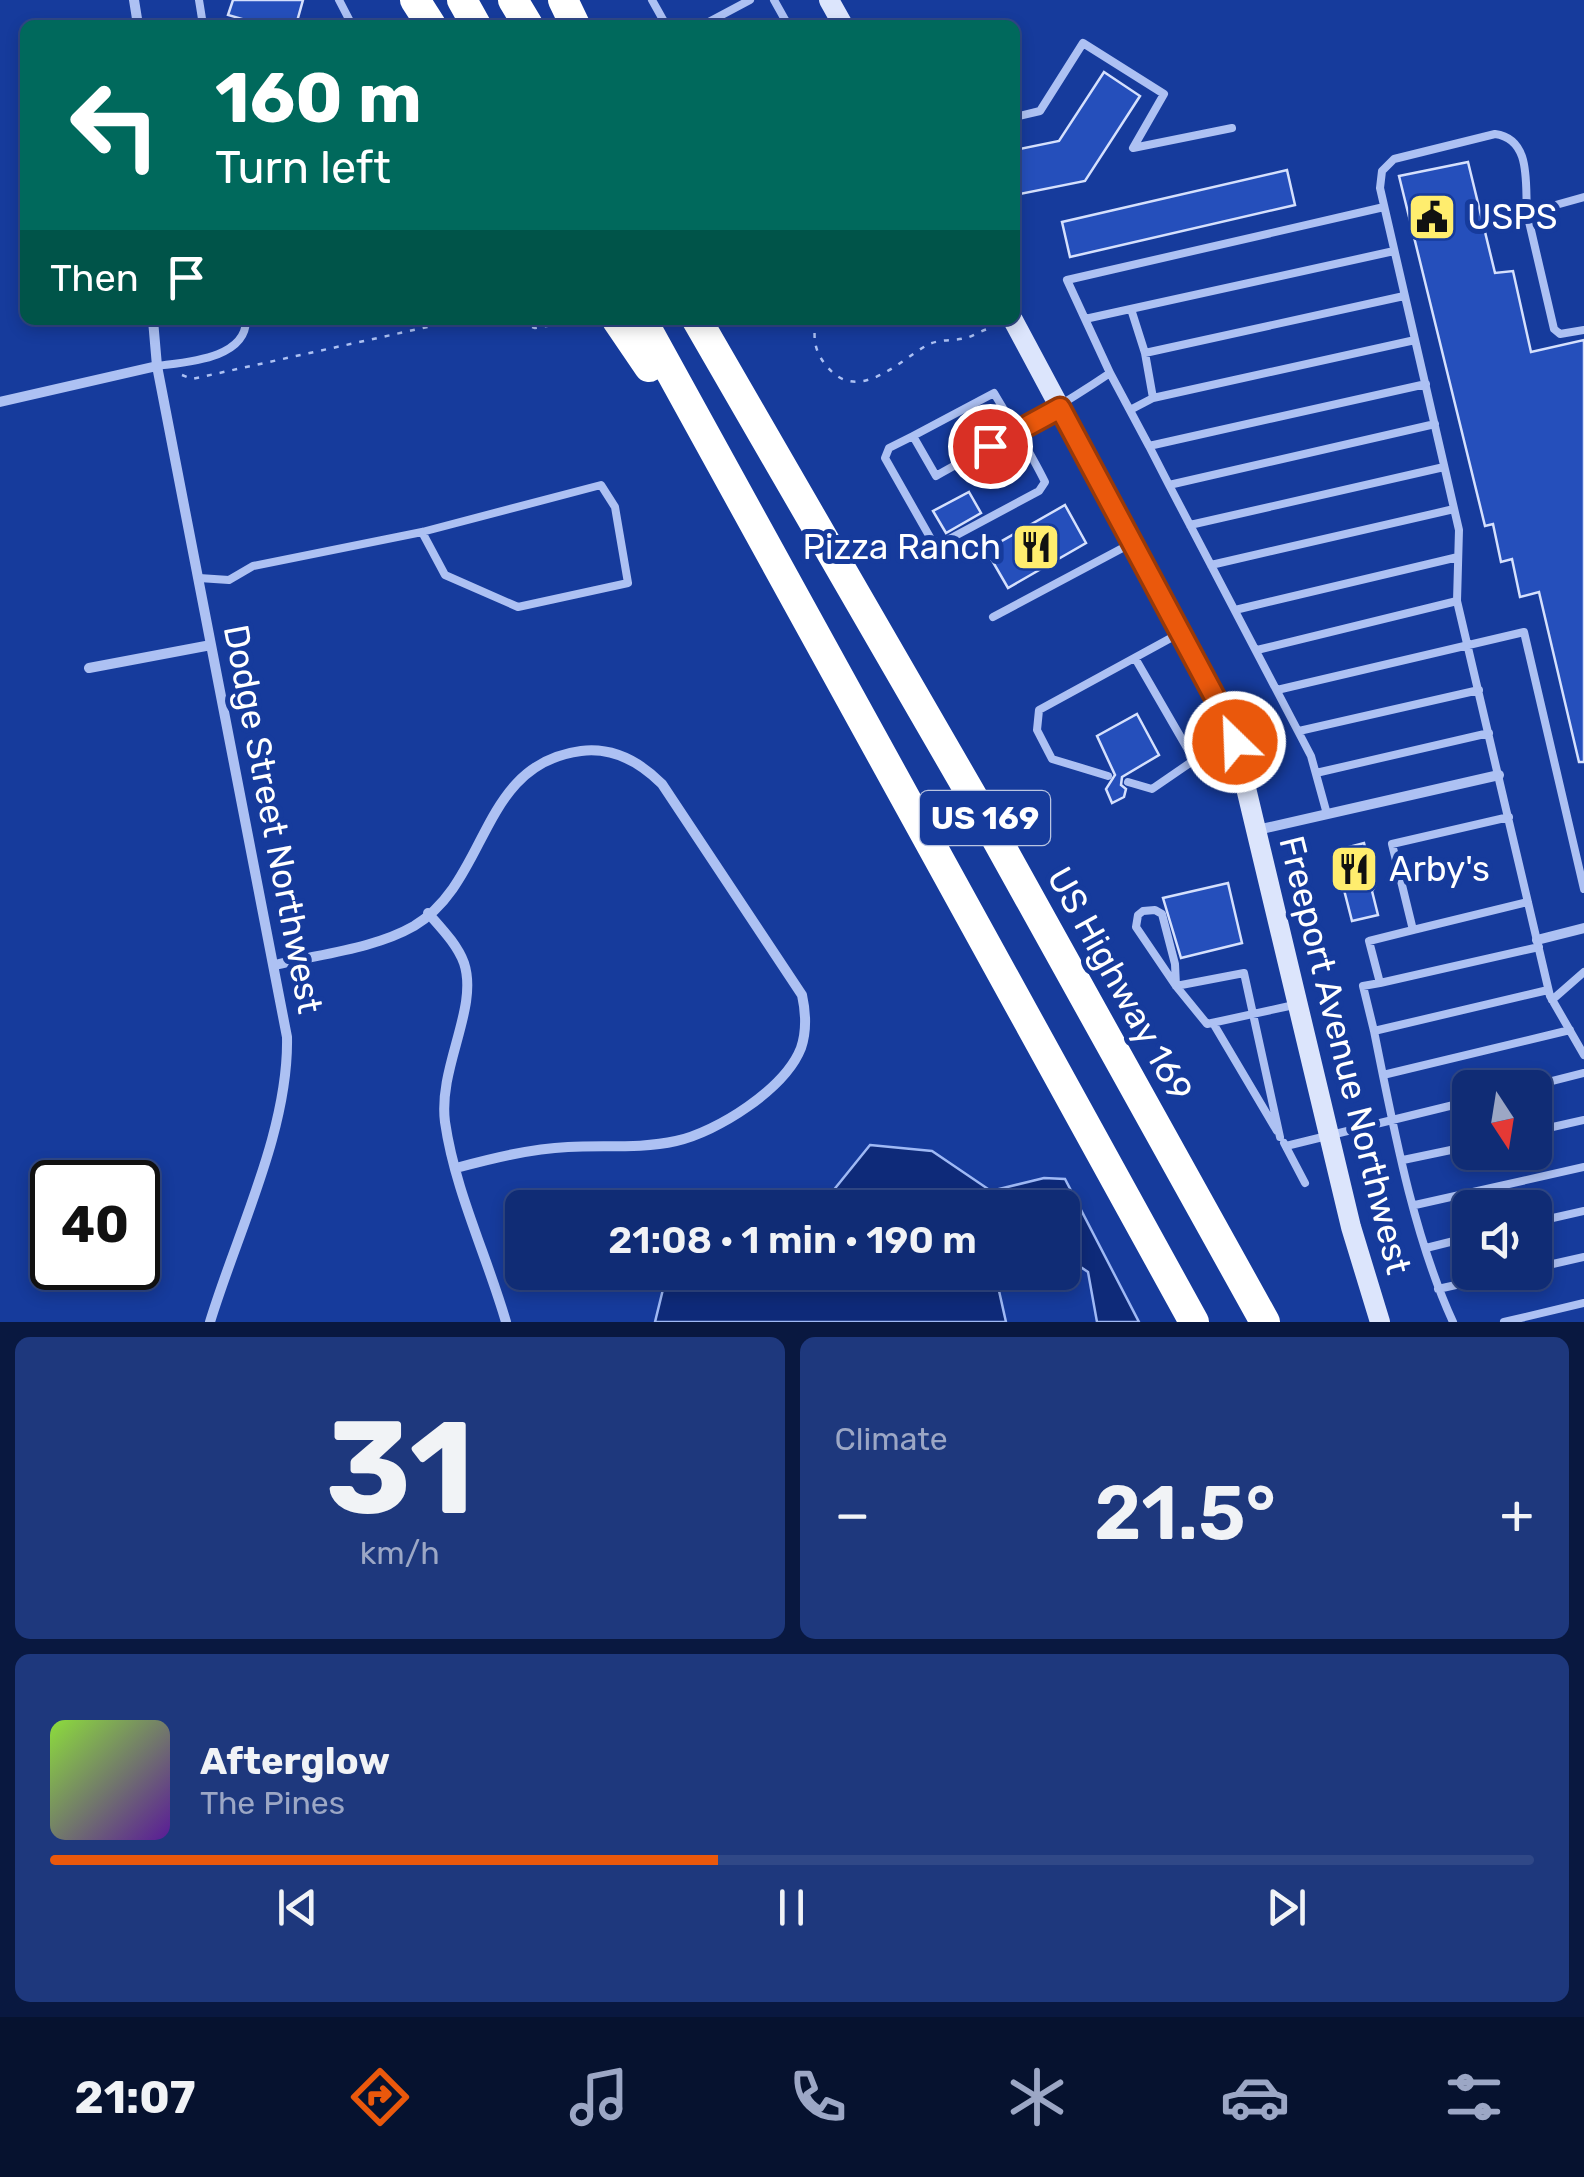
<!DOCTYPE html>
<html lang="en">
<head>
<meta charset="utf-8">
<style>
	body { margin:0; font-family:Rubik,sans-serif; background:#1e387d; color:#f1f3f6; height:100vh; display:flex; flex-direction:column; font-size:38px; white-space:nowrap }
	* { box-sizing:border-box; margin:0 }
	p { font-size:32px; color:#9ca7c5 }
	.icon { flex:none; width:55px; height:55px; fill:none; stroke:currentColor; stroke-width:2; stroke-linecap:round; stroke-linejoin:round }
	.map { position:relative; height:1322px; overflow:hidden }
	.drawer { display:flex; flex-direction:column; gap:15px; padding:15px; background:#091840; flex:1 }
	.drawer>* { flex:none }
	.banner { position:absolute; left:20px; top:20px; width:1000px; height:305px; border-radius:15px; box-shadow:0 5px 15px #0003,0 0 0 2px #304887; background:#00695c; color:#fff; overflow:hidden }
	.needle { width:65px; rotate:168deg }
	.controls { position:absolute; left:1452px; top:1070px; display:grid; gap:20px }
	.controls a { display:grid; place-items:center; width:100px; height:100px; border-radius:15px; background:#102c75; box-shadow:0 5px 15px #0003,0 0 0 2px #304887; font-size:50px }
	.speed { position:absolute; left:30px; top:1160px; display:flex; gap:20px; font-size:50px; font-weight:700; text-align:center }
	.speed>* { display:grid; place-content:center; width:130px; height:130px; border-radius:50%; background:#102c75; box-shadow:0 5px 15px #0003,0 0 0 2px #304887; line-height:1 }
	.speed .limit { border:5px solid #111; border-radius:15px; background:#fff; color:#111 }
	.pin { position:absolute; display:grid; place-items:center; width:85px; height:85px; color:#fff; margin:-42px; border:5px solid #fff; border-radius:50%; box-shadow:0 2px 10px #0007 }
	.me { position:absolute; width:110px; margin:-55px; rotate:336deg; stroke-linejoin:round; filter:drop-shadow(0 0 8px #0008) }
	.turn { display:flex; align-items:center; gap:35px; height:210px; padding:0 30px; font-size:45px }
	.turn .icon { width:130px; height:130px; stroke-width:2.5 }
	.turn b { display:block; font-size:70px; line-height:85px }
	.then { display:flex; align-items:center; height:95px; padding:0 30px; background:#0003; gap:20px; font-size:38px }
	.big { font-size:75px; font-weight:600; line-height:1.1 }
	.drawer .card { flex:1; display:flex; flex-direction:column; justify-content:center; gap:15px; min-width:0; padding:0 35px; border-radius:15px; background:#1e387d }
	.drawer .dial { align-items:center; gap:0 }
	.dial b { font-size:130px; line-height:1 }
	.song { display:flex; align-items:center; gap:30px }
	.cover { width:120px; height:120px; border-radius:15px; background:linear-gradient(135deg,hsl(90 70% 55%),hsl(270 70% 35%)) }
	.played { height:10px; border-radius:5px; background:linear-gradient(90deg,#ea580c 45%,#304887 45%) }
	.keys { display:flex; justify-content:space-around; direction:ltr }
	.heat { display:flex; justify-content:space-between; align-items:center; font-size:55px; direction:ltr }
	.drawer .tiles { flex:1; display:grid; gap:15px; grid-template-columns:1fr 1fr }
	.card:last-child { grid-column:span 2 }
	.trip { position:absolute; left:505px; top:1190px; width:575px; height:100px; border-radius:15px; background:#102c75; box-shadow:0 5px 15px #0003,0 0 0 2px #304887; font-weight:600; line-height:100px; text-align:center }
	.tab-bar { display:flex; height:160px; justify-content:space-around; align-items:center; background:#06122f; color:#9ca7c5 }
	.tab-bar .icon { width:70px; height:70px }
	.tab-bar .on { color:#ea580c }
	.tab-bar b { font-size:45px; color:#f1f3f6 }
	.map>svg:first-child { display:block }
</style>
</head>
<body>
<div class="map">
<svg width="1584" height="1322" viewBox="0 0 1584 1322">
	<rect width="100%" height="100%" fill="#163b9c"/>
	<path fill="#0e2a79" stroke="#9fb9f5" stroke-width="2.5" d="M870 1145 932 1151 991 1191 1044 1178 1065 1179 1139 1322H1097L1088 1272 1063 1255 1062 1208 820 1207Z
		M667 1273H995L1006 1322H655Z"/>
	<path fill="#254fbb" stroke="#d5e0fd" stroke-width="2.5" d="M233 0H303L296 25H263L228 15Z
		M1104 72 1140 96 1085 181 1015 195V150L1059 141Z
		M1468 162 1495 273 1513 271 1531 352 1584 340V762H1579L1539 592 1520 597 1512 559 1501 562 1493 524 1485 526 1399 176Z
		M1287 170 1295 205 1070 257 1062 222Z
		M969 492 981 513 946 533 933 511Z
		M1065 505 1086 543 1008 588 986 550Z
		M1137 714 1159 755 1122 777 1121 785 1126 789 1124 797 1112 803 1106 789 1115 775 1097 736Z
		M1364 843 1375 886 1372 891 1378 915 1352 921 1334 851Z
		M1228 883 1242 943 1181 958 1163 898Z"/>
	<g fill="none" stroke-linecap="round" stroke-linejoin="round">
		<path stroke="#adc1f3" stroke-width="2.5" stroke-dasharray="5 8" stroke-linecap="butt" d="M507 320 535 328 583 320
			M816 320C813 337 814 350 825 364 856 406 898 362 927 345 939 339 953 341 966 338 973 336 980 331 988 329
			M182 375 192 379 459 320"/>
		<path stroke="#adc1f3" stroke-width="8" d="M199 0 203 25
			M339 0 352 25
			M652 0 666 25
			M774 0 788 25
			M703 25 750 0
			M1015 117 1040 111 1083 43 1164 94 1133 148 1232 128
			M1584 197 1527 213C1525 184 1532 139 1495 134L1394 159 1382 171 1380 188 1459 530 1457 601 1550 996 1584 1055
			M1527 213 1554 329 1560 334 1584 330
			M1131 309 1145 353 1404 296
			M1085 319 1067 280 1384 207
			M1145 353 1153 398 1415 340
			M157 366C186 362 246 359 246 320
			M1110 373 1149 446 1426 384
			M1130 410 1153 398
			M913 436 889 448 885 458 931 539 940 544 1039 491 1045 482C1030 451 1011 422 994 393L913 436 936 476C995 443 1054 411 1110 373L1085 319 1394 251
			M1149 446 1169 485 1435 424
			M1169 485 1311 756 1327 814
			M1190 525 1444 467
			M1211 565 1454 509
			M199 578 229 580 253 566 422 532 601 485 615 507 628 583 518 607 445 575 422 532
			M1235 610 1458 557
			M993 617 1132 543
			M1257 650 1457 601
			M1135 658 1194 760
			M1277 690 1524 632 1584 889
			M1299 731 1479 690
			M1316 773 1489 733
			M1108 776 1052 759 1037 730 1039 710 1180 633
			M1128 782 1152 789 1203 754 1235 742
			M1413 930 1528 902
			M1380 983 1539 947
			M1176 986 1175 964 1162 914 1155 910 1143 911 1138 915 1136 927 1176 986 1207 1024 1294 1005
			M1176 986 1244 973 1280 1137
			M1552 1000 1584 972
			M1213 1023 1277 1131
			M1374 1031 1363 986 1380 983 1369 941 1413 930 1392 844 1509 817
			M1383 1075 1570 1030
			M1524 1088 1584 1073
			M1535 1131 1584 1120
			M1284 1143 1305 1183
			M1286 1146 1470 1101
			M1403 1160 1470 1146
			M1415 1205 1584 1167
			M1535 1222 1584 1211
			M1426 1248 1470 1237
			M1535 1268 1584 1257
			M1438 1289 1514 1272
			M1453 1322C1413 1235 1393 1125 1374 1031L1548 990
			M1504 1322 1584 1303"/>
		<path stroke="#adc1f3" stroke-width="10" d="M134 0 138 25
			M153 320 157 366 287 1037C289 1130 237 1233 210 1322
			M0 402 157 366
			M89 668 211 645
			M1257 830 1499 775
			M428 913C441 928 457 944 464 963 479 1008 438 1067 445 1122 455 1191 487 1256 506 1322
			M1537 940 1584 928
			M275 965C319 954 374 949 414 926 490 880 479 764 581 751 613 747 640 762 662 784L802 995C806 1013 807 1030 801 1048 785 1089 717 1132 676 1141 641 1149 603 1145 568 1147 530 1149 493 1158 456 1168"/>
		<path stroke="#dce5fc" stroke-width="20" d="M829 0 843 25
			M1013 320 1218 703 1235 742 1351 1227 1380 1322"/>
		<path stroke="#fff" stroke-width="30" d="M415 0 431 25
			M462 0 476 25
			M513 0 528 25
			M563 0 575 25
			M617 320 649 367
			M642 320 1194 1322
			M697 320 986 820 1265 1322"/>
	</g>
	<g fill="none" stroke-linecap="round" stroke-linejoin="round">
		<g stroke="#983908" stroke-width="25">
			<path id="route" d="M990 446 1060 408 1218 703 1235 742"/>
		</g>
		<use href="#route" stroke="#ea580c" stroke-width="18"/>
	</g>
	<defs>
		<g id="civic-square" transform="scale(2.5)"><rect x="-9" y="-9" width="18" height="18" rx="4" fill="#ffed6e" stroke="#163b9c"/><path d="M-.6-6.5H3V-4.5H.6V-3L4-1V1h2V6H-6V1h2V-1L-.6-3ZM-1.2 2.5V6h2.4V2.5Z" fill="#111"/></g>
		<g id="restaurant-square" transform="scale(2.5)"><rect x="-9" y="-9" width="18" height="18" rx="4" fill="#ffed6e" stroke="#163b9c"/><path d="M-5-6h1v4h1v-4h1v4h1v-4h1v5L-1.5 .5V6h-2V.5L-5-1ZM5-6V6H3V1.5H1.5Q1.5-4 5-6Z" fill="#111"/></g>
	</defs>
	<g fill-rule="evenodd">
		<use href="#civic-square" x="1432" y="217"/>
		<use href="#restaurant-square" x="1036" y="547"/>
		<use href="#restaurant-square" x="1354" y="869"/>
	</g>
	<g text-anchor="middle" stroke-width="10" stroke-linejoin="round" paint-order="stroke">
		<rect fill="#163b9c" stroke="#b9c4e1" stroke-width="2.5" x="920" y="791" width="130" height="54" rx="8"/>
		<g font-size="32" font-weight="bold" fill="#fff">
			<text x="985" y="829">US 169</text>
		</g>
		<g font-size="35" fill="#fff" stroke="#163b9c" text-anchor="start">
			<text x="1467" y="229">USPS</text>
			<text x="1001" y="559" text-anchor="end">Pizza Ranch</text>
			<text x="1389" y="881">Arby's</text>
		</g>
		<g font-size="35" fill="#fff" stroke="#163b9c">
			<text transform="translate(273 819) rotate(79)" y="12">Dodge Street Northwest</text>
			<text transform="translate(1120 984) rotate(61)" y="12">US Highway 169</text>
			<text transform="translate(1345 1055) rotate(76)" y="12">Freeport Avenue Northwest</text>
		</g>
	</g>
</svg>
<div class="controls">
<a><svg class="needle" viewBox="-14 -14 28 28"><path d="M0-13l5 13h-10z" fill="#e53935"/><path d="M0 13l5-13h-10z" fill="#9ca7c5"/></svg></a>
<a><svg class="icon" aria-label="sound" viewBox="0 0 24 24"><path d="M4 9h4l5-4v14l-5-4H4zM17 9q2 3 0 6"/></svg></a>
</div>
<div class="speed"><div class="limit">40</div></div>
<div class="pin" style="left:990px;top:446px;background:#d93025"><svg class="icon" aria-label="arrive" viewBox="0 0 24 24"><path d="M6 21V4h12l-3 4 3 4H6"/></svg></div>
<svg class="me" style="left:1235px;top:742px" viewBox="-20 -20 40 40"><circle r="17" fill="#ea580c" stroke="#fff" stroke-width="3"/><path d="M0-11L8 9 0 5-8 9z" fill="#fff"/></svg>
<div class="trip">21:08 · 1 min · 190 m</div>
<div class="banner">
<div class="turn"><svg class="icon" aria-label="left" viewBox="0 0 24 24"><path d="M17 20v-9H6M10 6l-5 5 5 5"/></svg><div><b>160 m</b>Turn left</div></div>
<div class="then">Then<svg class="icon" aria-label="arrive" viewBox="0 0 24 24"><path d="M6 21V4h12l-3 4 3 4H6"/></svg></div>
</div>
</div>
<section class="drawer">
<div class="tiles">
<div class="card dial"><b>31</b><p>km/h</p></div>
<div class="card"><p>Climate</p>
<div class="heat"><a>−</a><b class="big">21.5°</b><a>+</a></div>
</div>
<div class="card">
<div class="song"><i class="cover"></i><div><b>Afterglow</b><p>The Pines</p></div></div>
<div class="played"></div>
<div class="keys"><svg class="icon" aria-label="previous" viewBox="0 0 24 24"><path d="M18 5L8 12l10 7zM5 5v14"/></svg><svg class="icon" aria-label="pause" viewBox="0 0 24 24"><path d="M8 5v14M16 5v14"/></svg><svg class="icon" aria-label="next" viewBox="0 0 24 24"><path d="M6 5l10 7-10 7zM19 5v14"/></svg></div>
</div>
</div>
</section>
<nav class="tab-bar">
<b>21:07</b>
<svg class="icon on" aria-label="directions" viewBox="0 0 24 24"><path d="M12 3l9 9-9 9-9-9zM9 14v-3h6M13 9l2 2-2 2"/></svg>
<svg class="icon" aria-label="music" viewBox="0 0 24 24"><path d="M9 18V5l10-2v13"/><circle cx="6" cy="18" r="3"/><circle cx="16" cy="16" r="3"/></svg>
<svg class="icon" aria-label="phone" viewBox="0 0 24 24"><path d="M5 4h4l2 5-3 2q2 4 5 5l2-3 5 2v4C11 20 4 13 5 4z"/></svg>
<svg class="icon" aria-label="climate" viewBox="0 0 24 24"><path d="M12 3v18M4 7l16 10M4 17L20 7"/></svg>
<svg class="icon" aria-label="car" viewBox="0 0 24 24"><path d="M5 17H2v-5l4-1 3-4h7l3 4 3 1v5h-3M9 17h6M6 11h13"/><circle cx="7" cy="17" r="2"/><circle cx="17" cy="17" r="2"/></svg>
<svg class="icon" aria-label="filters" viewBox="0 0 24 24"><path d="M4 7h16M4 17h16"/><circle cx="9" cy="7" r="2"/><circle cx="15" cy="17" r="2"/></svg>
</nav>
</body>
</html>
